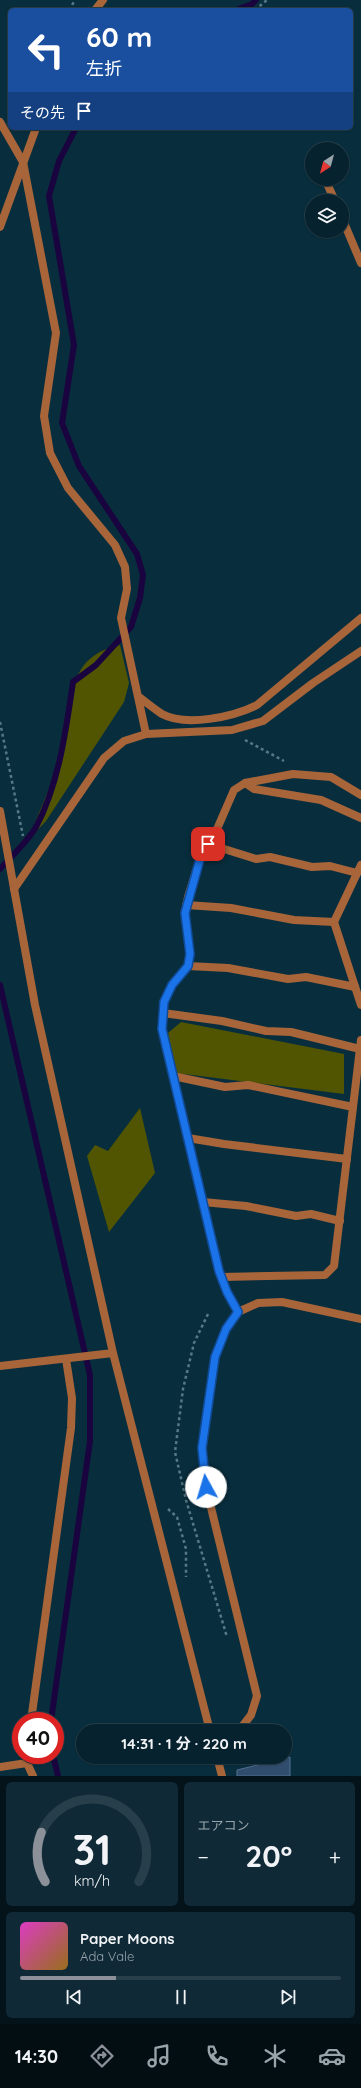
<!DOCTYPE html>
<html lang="ja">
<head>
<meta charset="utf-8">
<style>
	body { margin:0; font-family:Quicksand,"Noto Sans JP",sans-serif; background:#0f2a36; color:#f1f3f6; height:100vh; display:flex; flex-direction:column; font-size:15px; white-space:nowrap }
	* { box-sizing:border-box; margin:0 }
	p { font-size:13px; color:#98a4aa }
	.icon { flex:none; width:22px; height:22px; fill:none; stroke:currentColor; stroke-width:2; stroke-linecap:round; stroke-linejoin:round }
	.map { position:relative; height:1776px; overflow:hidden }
	.drawer { display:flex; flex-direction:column; gap:6px; padding:6px; background:#031319; flex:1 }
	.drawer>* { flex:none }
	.hud { position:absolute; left:8px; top:8px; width:345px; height:122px; border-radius:6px; box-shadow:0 1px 3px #0004,0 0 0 1px #273f4a; background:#1a4fa0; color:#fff; overflow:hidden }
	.needle { width:26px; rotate:216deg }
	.buttons { position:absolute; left:305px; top:142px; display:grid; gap:8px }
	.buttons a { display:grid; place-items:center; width:44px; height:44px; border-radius:50%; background:#06222e; box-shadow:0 1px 3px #0004,0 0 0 1px #273f4a; font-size:20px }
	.speed { position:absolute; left:12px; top:1712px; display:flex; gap:8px; font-size:20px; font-weight:700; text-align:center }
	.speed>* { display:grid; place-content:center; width:52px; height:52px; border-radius:50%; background:#06222e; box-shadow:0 1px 3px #0004,0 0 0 1px #273f4a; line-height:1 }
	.speed .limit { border:6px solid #d22; background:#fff; color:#111 }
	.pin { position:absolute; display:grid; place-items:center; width:34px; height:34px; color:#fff; margin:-17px; border-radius:8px; box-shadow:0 2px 6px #0006 }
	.me { position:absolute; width:44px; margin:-22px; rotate:354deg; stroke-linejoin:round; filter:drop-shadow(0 0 3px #0008) }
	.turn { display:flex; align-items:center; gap:14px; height:84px; padding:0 12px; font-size:18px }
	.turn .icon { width:52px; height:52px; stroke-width:2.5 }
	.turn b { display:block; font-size:28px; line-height:34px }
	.then { display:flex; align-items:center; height:38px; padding:0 12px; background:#0003; gap:8px; font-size:15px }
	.big { font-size:30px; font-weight:700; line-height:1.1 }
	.drawer .tile { flex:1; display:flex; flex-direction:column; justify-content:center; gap:6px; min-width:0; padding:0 14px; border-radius:6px; background:#0f2a36 }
	.drawer .dial { align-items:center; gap:0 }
	.dial svg { height:104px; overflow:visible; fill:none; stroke:#273f4a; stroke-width:7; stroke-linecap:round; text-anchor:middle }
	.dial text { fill:#f1f3f6; stroke:none }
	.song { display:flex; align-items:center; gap:12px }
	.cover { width:48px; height:48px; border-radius:6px; background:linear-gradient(135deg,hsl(310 70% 55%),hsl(40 70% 35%)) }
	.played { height:4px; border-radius:2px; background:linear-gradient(90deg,#8c9099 30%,#273f4a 30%) }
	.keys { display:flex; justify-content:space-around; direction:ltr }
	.heat { display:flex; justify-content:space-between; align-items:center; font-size:22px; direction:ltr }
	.drawer .tiles { flex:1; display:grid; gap:6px; grid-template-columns:1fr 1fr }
	.tile:last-child { grid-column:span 2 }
	.trip { position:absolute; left:76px; top:1724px; width:216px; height:40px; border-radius:20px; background:#06222e; box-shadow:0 1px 3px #0004,0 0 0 1px #273f4a; font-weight:700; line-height:40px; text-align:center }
	.dock { display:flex; height:64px; justify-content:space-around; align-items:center; background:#020e12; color:#98a4aa }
	.dock .icon { width:28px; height:28px }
	.dock .on { color:#8c9099 }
	.dock b { font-size:18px; color:#f1f3f6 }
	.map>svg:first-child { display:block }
</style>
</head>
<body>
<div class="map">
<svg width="361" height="1776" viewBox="0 0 361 1776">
	<rect width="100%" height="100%" fill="#082e3e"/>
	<path fill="#515400" d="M120 645 129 683 124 702 46 821 28 840C39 811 53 783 61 754 73 709 62 657 120 645Z
		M181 1022 344 1054V1094L176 1073 168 1033Z
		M140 1108 155 1173 109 1232 87 1156 95 1145 108 1151Z"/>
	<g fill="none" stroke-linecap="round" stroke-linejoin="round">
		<path stroke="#1a043f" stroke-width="6" d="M236 10 252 4 256 0
			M0 869C11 857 28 841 36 827 59 784 66 730 73 682L96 665 131 627 140 598 143 575 137 554 79 466 62 423 74 345 49 196 59 161 76 128
			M0 985 90 1375V1441L51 1721
			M53 1755 58 1776"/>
	</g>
	<path fill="#314d6d" stroke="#527092" d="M290 1757V1776H237V1770Z"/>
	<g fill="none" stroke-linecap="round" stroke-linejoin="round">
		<path stroke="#577886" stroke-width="2.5" stroke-dasharray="3 3" stroke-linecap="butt" d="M69 10 75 0
			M255 10 267 0
			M0 722 23 836
			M245 740 284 761
			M208 1314 194 1343 183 1389 175 1452 186 1500 227 1637
			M168 1509 177 1517 186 1549V1577"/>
		<path stroke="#a8653a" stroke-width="8" d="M208 844 256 859 270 857 312 867 330 866 357 873
			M186 905 231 908 294 920 334 922
			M188 966 228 968 288 979 306 977 355 987
			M173 1076 225 1087 248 1085 353 1107
			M188 1138 224 1144 347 1159
			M203 1202 246 1206 296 1216 311 1214 340 1221"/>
		<path stroke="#a8653a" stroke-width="8" d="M0 122 23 162 56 333 44 416 50 453 68 488 115 545 125 567 127 589 121 618 146 734
			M325 179 335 201
			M342 218 361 263
			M139 697C147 703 154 709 162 714 186 727 233 717 257 705L361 618
			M245 783 254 789 321 800 361 818
			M361 865 334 922 361 1005
			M14 889 104 758 124 741 146 734 232 730 263 721 313 683 361 651
			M163 1013 222 1021 266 1031 291 1032 360 1049
			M221 1277 325 1275 334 1266 361 1040
			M238 1312 227 1292 219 1271 162 1029 164 1002 172 985 188 966 190 954 185 913 188 897 202 852 214 836 234 790 245 783 293 774 331 777 361 795
			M31 1721 71 1428 72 1398 66 1359
			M28 1755 27 1763 33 1776
			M0 1767 27 1763"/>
		<path stroke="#a8653a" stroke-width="8" d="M95 10 103 0
			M0 227 36 128
			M0 811 35 1005 113 1353 210 1731
			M0 1366 113 1353
			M221 1731 241 1728 251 1715 257 1696 206 1487 202 1448 215 1357 226 1329 238 1312 258 1303 282 1302 361 1319
			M217 1757 222 1776"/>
	</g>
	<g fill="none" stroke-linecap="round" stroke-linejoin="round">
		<g stroke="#114b97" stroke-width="10">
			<path id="route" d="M206 1487 202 1448 215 1357 226 1329 238 1312 227 1292 219 1271 162 1029 164 1002 172 985 188 966 190 954 185 913 202 852 208 844"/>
		</g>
		<use href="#route" stroke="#1a73e8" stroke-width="7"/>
	</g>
</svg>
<div class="buttons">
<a><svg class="needle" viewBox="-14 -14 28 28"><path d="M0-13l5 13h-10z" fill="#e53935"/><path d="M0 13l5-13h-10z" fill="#98a4aa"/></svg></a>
<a><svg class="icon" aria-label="layers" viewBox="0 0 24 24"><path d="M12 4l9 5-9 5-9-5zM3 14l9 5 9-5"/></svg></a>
</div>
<div class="speed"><div class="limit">40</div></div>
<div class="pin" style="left:208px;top:844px;background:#d93025"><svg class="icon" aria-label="arrive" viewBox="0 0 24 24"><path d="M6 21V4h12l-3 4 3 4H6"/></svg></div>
<svg class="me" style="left:206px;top:1487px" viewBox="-20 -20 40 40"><circle r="19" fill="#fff"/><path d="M0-13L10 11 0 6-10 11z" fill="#1a73e8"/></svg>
<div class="trip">14:31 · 1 分 · 220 m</div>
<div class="hud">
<div class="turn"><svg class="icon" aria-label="left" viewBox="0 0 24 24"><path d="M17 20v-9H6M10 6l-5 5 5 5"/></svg><div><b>60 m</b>左折</div></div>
<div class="then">その先<svg class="icon" aria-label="arrive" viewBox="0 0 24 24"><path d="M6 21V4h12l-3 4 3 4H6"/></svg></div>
</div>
</div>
<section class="drawer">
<div class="tiles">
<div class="tile dial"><svg viewBox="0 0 100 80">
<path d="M14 69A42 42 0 1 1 86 69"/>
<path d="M14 69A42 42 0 0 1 11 31" stroke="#8c9099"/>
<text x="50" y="56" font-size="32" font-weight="700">31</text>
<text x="50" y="72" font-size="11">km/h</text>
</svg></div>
<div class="tile"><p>エアコン</p>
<div class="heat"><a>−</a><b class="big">20°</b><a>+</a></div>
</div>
<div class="tile">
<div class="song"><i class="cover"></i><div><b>Paper Moons</b><p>Ada Vale</p></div></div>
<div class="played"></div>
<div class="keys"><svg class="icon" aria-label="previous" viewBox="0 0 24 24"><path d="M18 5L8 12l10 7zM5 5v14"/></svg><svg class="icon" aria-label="pause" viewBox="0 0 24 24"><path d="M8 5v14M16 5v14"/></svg><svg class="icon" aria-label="next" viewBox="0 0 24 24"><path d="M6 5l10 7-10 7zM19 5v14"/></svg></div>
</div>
</div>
</section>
<nav class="dock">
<b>14:30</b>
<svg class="icon on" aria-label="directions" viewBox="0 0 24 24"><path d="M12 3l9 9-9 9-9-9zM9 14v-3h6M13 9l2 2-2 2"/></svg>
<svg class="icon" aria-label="music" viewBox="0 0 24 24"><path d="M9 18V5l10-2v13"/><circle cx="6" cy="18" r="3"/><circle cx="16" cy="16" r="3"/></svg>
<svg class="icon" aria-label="phone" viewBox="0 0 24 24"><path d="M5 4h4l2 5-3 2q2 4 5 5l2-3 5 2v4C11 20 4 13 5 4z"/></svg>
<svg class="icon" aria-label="climate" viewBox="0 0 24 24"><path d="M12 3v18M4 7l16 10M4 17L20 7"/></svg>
<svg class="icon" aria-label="car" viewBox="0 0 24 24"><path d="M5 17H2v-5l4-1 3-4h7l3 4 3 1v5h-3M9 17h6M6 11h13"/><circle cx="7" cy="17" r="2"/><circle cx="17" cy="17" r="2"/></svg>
</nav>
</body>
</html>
